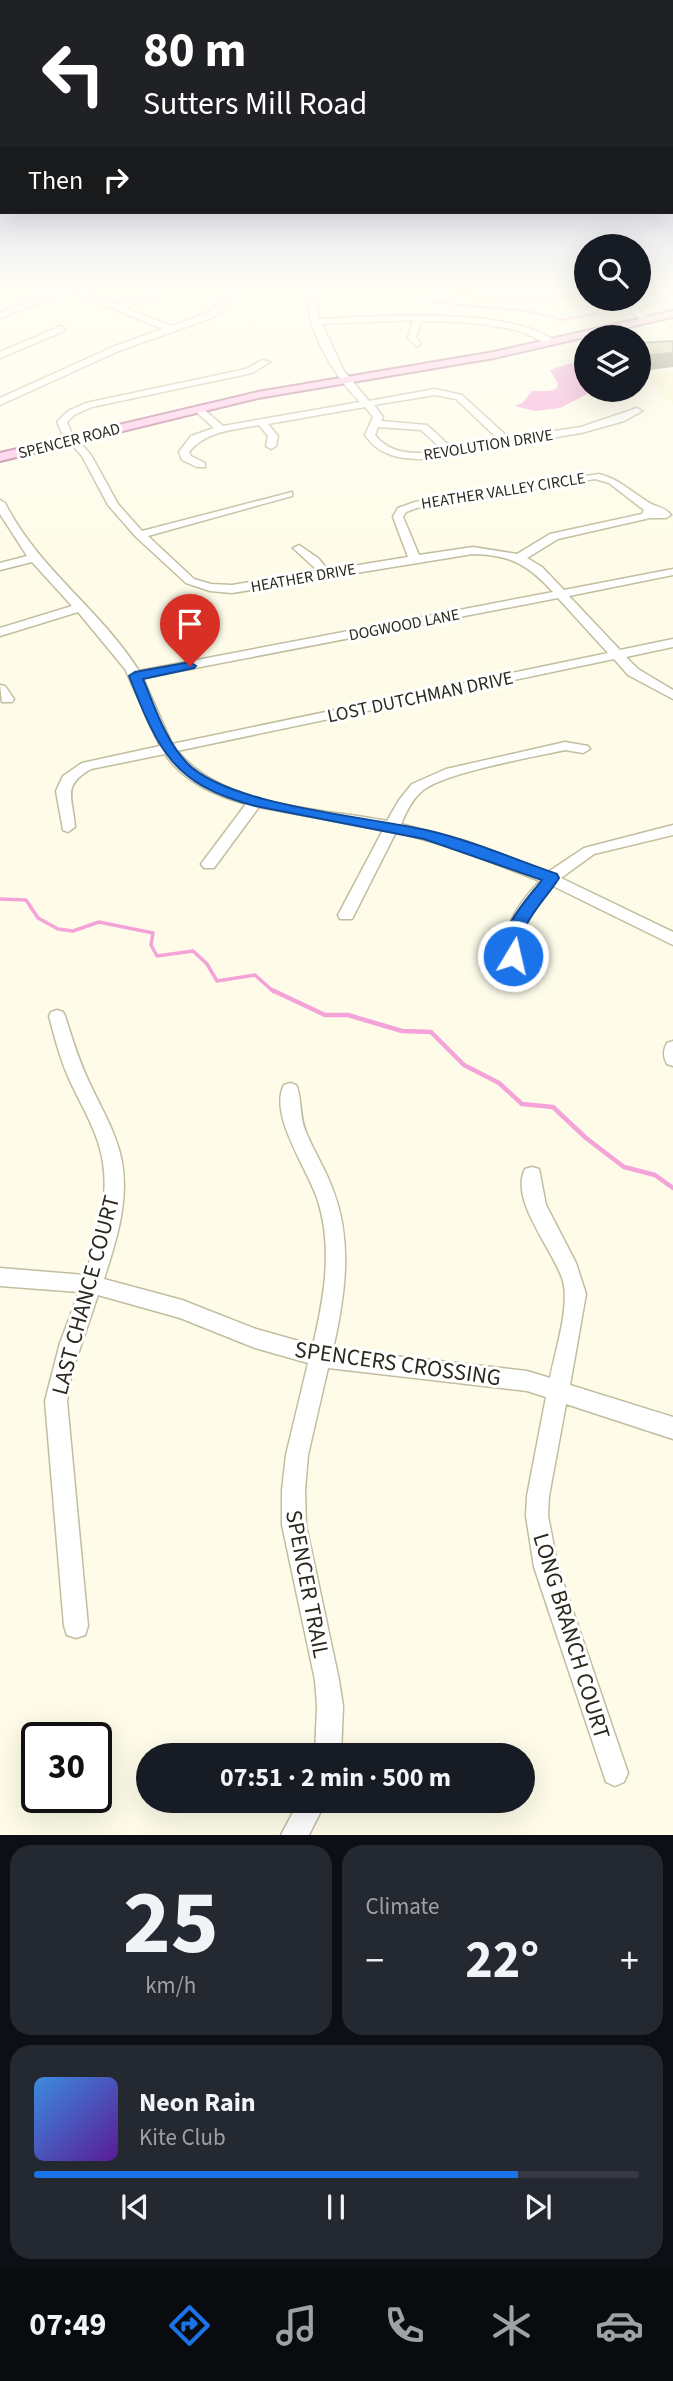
<!DOCTYPE html>
<html lang="en">
<head>
<meta charset="utf-8">
<style>
	body { margin:0; font-family:"Source Sans 3",sans-serif; background:#242831; color:#f1f3f6; height:100vh; display:flex; flex-direction:column; font-size:26px; white-space:nowrap }
	* { box-sizing:border-box; margin:0 }
	p { font-size:23px; color:#9ea1a6 }
	.icon { flex:none; width:38px; height:38px; fill:none; stroke:currentColor; stroke-width:2; stroke-linecap:round; stroke-linejoin:round }
	.map { position:relative; height:1835px; overflow:hidden }
	.details { display:flex; flex-direction:column; gap:10px; padding:10px; background:#0d0f14; flex:1 }
	.details>* { flex:none }
	.banner { position:absolute; left:0px; top:0px; width:674px; height:214px; box-shadow:0 7px 28px #0002; background:#202124; color:#fff; overflow:hidden }
	.controls { position:absolute; left:574px; top:234px; display:grid; gap:14px }
	.controls a { display:grid; place-items:center; width:77px; height:77px; border-radius:50%; background:#171b24; box-shadow:0 7px 28px #0002; font-size:35px }
	.speed { position:absolute; left:21px; top:1722px; display:flex; gap:14px; font-size:35px; font-weight:700; text-align:center }
	.speed>* { display:grid; place-content:center; width:91px; height:91px; border-radius:50%; background:#171b24; box-shadow:0 7px 28px #0002; line-height:1 }
	.speed .limit { border:4px solid #111; border-radius:10px; background:#fff; color:#111 }
	.pin { position:absolute; display:grid; place-items:center; width:60px; height:60px; color:#fff; margin:-72px -30px; border-radius:50% 50% 50% 0; rotate:-45deg; box-shadow:0 0 7px #0007 }
	.pin .icon { rotate:45deg }
	.me { position:absolute; width:77px; margin:-38px; rotate:9deg; stroke-linejoin:round; filter:drop-shadow(0 0 5px #0008) }
	.turn { display:flex; align-items:center; gap:24px; height:147px; padding:0 28px; font-size:32px }
	.turn .icon { width:91px; height:91px; stroke-width:2.5 }
	.turn b { display:block; font-size:49px; line-height:60px }
	.then { display:flex; align-items:center; height:66px; padding:0 28px; background:#0003; gap:14px; font-size:26px }
	.big { font-size:52px; font-weight:700; line-height:1.1 }
	.details .widget { flex:1; display:flex; flex-direction:column; justify-content:center; gap:10px; min-width:0; padding:0 24px; border-radius:21px; background:#242831 }
	.details .dial { align-items:center; gap:0 }
	.dial b { font-size:91px; line-height:1 }
	.song { display:flex; align-items:center; gap:21px }
	.cover { width:84px; height:84px; border-radius:10px; background:linear-gradient(135deg,hsl(210 70% 55%),hsl(270 70% 35%)) }
	.played { height:7px; border-radius:4px; background:linear-gradient(90deg,#1a73e8 80%,#363941 80%) }
	.keys { display:flex; justify-content:space-around; direction:ltr }
	.heat { display:flex; justify-content:space-between; align-items:center; font-size:38px; direction:ltr }
	.details .tiles { flex:1; display:grid; gap:10px; grid-template-columns:1fr 1fr }
	.widget:last-child { grid-column:span 2 }
	.trip { position:absolute; left:136px; top:1743px; width:399px; height:70px; border-radius:35px; background:#171b24; box-shadow:0 7px 28px #0002; font-weight:700; line-height:70px; text-align:center }
	.menu { display:flex; height:112px; justify-content:space-around; align-items:center; background:#090b0e; color:#9ea1a6 }
	.menu .icon { width:49px; height:49px }
	.menu .selected { color:#1a73e8 }
	.menu b { font-size:32px; color:#f1f3f6 }
	.map>svg:first-child { display:block }
</style>
</head>
<body>
<div class="map">
<svg width="673" height="1835" viewBox="0 0 673 1835">
	<rect width="100%" height="100%" fill="#fefce9"/>
	<path fill="#faf6cd" d="M673 372V406L645 374Z"/>
	<path fill="#f4a3d9" d="M571 363 586 366V390H595L560 408 535 411 515 406 522 403 532 391H549L557 388 558 384 550 370Z"/>
	<g fill="none" stroke-linecap="round" stroke-linejoin="round">
		<path stroke="#f4a3d9" stroke-width="2" d="M431 302 527 311 563 320 596 313 606 299"/>
		<path stroke="#f4a3d9" stroke-width="3.5" d="M0 899 26 900 38 918 58 929 73 931 99 922 153 933 151 945 157 956 193 951 207 964 217 981 255 975 274 992"/>
		<path stroke="#f4a3d9" stroke-width="4.5" d="M272 990 325 1015H348L402 1031 431 1032 464 1065 499 1083 522 1104 553 1107 586 1138 624 1167 655 1175 673 1188"/>
		<g stroke="#c1be9f" stroke-width="3">
			<path id="minor" d="M69 286H81L78 288 118 305 146 295 154 286H163L152 299 125 308 171 326C199 316 215 315 229 286H237L227 307 212 318 121 350 0 405V398L115 346 163 329 70 291 0 318V312Z
				M306 286H434L527 294 550 293 586 286C563 313 448 290 412 289 379 289 347 290 314 290L320 319C380 316 508 306 557 342 548 348 532 335 522 332 489 323 455 321 421 321L416 337 421 344 417 347 408 337 413 320 322 324 344 371 369 401 435 389 462 395 509 438 581 427 637 408 642 411 624 421 581 433 422 459C399 459 378 455 365 435L373 417 365 407 268 424 278 436 276 446 271 449 266 446 268 436 259 425C233 430 206 431 189 452L191 456 205 463V467H197L182 460 179 452 191 436 214 428 195 411V407H201L223 426 360 402C332 374 305 327 306 286ZM435 395 456 399 499 440 452 448 427 425 381 421 383 417 374 405ZM378 427 421 430 443 450C419 455 391 456 375 435Z
				M673 287V292L639 308 640 312 650 318V322H644L632 313V305Z
				M61 326 65 329 64 331 0 358V352Z
				M262 360 270 362 252 373 92 407 74 415 67 422 71 432 91 455 118 504 142 531 292 492V496L148 536 194 579 211 584 232 585 318 571 293 548 299 545 318 558 328 570 408 557 393 517 398 508 415 502 599 474C619 479 630 491 648 502 657 508 664 506 671 515L666 518H650L558 539 527 558 542 567 564 590 673 569V575L569 596 620 650 673 639V647L626 657 638 669 673 690V699L628 675 614 659 177 751 179 753C227 808 320 808 387 821L399 800 412 784 446 769 565 742 588 746 590 749 583 753 565 750C534 757 441 773 421 792 411 801 406 813 401 824L465 841 548 872 584 848 673 825V835L594 854 561 878 673 932V945L553 886C531 909 512 937 527 969L525 973H513C494 938 515 907 540 881L455 848 396 832 352 919H340L338 915 383 830 259 807 214 868H204L201 864 246 804C214 795 184 782 165 754L91 769C61 786 73 798 75 827L68 832 63 830 56 791 63 776 82 763 160 746 125 669 78 612 0 636V628L72 606 32 562 0 570V563L27 556 0 514V500L5 503C39 570 100 609 139 671L553 592C527 564 511 555 473 554L232 593 210 591 186 583 136 537 108 505 82 456 63 435 57 422 68 411 86 403 246 369ZM595 479 609 483 644 510 642 514 550 534 517 554 473 547 419 555 403 517 406 512 417 508ZM558 598 608 653 172 744 143 678Z
				M0 685 5 686 14 699 12 702H2Z
				M57 1010 63 1012 65 1016C72 1038 79 1061 89 1082 101 1108 117 1134 122 1162 129 1202 116 1242 104 1279L182 1300 256 1329 313 1345C324 1298 333 1249 318 1201 309 1171 268 1115 284 1085L290 1083 296 1085C302 1096 299 1117 306 1132 314 1152 326 1170 333 1190 353 1242 345 1296 333 1349L527 1371 550 1378C555 1351 570 1307 563 1281 554 1250 509 1201 525 1169L532 1167 539 1169 546 1205 576 1263 586 1294 570 1385 673 1417V1439L566 1404 549 1496 548 1516 558 1567 628 1773 624 1782 615 1786 606 1782 534 1567 526 1516 527 1496 546 1397 527 1391 328 1368 308 1455 305 1490 306 1525 339 1680 343 1706 341 1755H315L317 1706 315 1680 282 1525V1490L286 1455 308 1363 255 1348 180 1318 98 1295 72 1372 67 1401 88 1626 85 1635 76 1638 67 1635 64 1626 45 1401 60 1343 79 1292 0 1286V1268L85 1275C97 1239 109 1201 103 1163 99 1134 83 1109 71 1083 61 1062 55 1039 49 1016L51 1012Z
				M673 1041V1066L667 1064C663 1057 663 1050 667 1043Z
				M299 1801H326L309 1835H281Z"/>
		</g>
		<g stroke="#b5769b" stroke-width="4">
			<path id="major" d="M673 311V317L494 358 258 398 0 461V453L258 392 494 352Z"/>
		</g>
		<use href="#minor" fill="#fff" fill-rule="evenodd"/>
		<use href="#major" fill="#ffc5ec" fill-rule="evenodd"/>
	</g>
	<path fill="#b2af94" d="M586 341V356L584 355Z
		M672 341 641 371H639V343Z"/>
	<path fill="#918f78" d="M673 353V367L641 371 643 356Z"/>
	<path fill="#cfccac" stroke="#918f78" stroke-width="2" d="M601 333 620 338H592Z
		M672 341 673 343V353L639 356V343Z"/>
	<linearGradient id="sky" x2="0" y2="1"><stop stop-color="#adade2"/><stop offset="0.53" stop-color="#fffef5"/><stop offset="1" stop-color="#fffef5" stop-opacity="0"/></linearGradient>
	<rect width="673" height="543" fill="url(#sky)"/>
	<path fill="#1a73e8" stroke="#114b97" stroke-width="2" d="M190 662 196 666 194 668 143 679C155 707 165 740 187 763 229 806 365 816 426 830 470 840 514 859 557 874L559 878C545 901 514 927 522 956L519 961H508C493 933 526 901 542 880L424 839 255 806C173 785 158 750 129 676L135 672Z"/>
	<g text-anchor="middle" stroke-width="6" stroke-linejoin="round" paint-order="stroke">
		<g font-size="16" fill="#2b291d" stroke="#fff">
			<text transform="translate(69 440) rotate(-14)" y="6">SPENCER ROAD</text>
			<text transform="translate(488 444) rotate(-9)" y="6">REVOLUTION DRIVE</text>
			<text transform="translate(503 490) rotate(-9)" y="6">HEATHER VALLEY CIRCLE</text>
			<text transform="translate(303 577) rotate(-10)" y="6">HEATHER DRIVE</text>
			<text transform="translate(404 624) rotate(-11)" y="6">DOGWOOD LANE</text>
		</g>
		<g font-size="19" fill="#2b291d" stroke="#fff">
			<text transform="translate(420 696) rotate(-12)" y="7">LOST DUTCHMAN DRIVE</text>
		</g>
		<g font-size="23" fill="#2b291d" stroke="#fff">
			<text transform="translate(85 1295) rotate(-75)" y="8">LAST CHANCE COURT</text>
			<text transform="translate(398 1363) rotate(8)" y="8">SPENCERS CROSSING</text>
			<text transform="translate(308 1584) rotate(79)" y="8">SPENCER TRAIL</text>
			<text transform="translate(572 1636) rotate(73)" y="8">LONG BRANCH COURT</text>
		</g>
	</g>
</svg>
<div class="controls">
<a><svg class="icon" aria-label="search" viewBox="0 0 24 24"><circle cx="10" cy="10" r="6"/><path d="M15 15l6 6"/></svg></a>
<a><svg class="icon" aria-label="layers" viewBox="0 0 24 24"><path d="M12 4l9 5-9 5-9-5zM3 14l9 5 9-5"/></svg></a>
</div>
<div class="speed"><div class="limit">30</div></div>
<div class="pin" style="left:190px;top:666px;background:#d93025"><svg class="icon" aria-label="arrive" viewBox="0 0 24 24"><path d="M6 21V4h12l-3 4 3 4H6"/></svg></div>
<svg class="me" style="left:513px;top:956px" viewBox="-20 -20 40 40"><circle r="17" fill="#1a73e8" stroke="#fff" stroke-width="3"/><path d="M0-11L8 9 0 5-8 9z" fill="#fff"/></svg>
<div class="trip">07:51 · 2 min · 500 m</div>
<div class="banner">
<div class="turn"><svg class="icon" aria-label="left" viewBox="0 0 24 24"><path d="M17 20v-9H6M10 6l-5 5 5 5"/></svg><div><b>80 m</b>Sutters Mill Road</div></div>
<div class="then">Then<svg class="icon" aria-label="right" viewBox="0 0 24 24"><path d="M7 20v-9h11M14 6l5 5-5 5"/></svg></div>
</div>
</div>
<section class="details">
<div class="tiles">
<div class="widget dial"><b>25</b><p>km/h</p></div>
<div class="widget"><p>Climate</p>
<div class="heat"><a>−</a><b class="big">22°</b><a>+</a></div>
</div>
<div class="widget">
<div class="song"><i class="cover"></i><div><b>Neon Rain</b><p>Kite Club</p></div></div>
<div class="played"></div>
<div class="keys"><svg class="icon" aria-label="previous" viewBox="0 0 24 24"><path d="M18 5L8 12l10 7zM5 5v14"/></svg><svg class="icon" aria-label="pause" viewBox="0 0 24 24"><path d="M8 5v14M16 5v14"/></svg><svg class="icon" aria-label="next" viewBox="0 0 24 24"><path d="M6 5l10 7-10 7zM19 5v14"/></svg></div>
</div>
</div>
</section>
<nav class="menu">
<b>07:49</b>
<svg class="icon selected" aria-label="directions" viewBox="0 0 24 24"><path d="M12 3l9 9-9 9-9-9zM9 14v-3h6M13 9l2 2-2 2"/></svg>
<svg class="icon" aria-label="music" viewBox="0 0 24 24"><path d="M9 18V5l10-2v13"/><circle cx="6" cy="18" r="3"/><circle cx="16" cy="16" r="3"/></svg>
<svg class="icon" aria-label="phone" viewBox="0 0 24 24"><path d="M5 4h4l2 5-3 2q2 4 5 5l2-3 5 2v4C11 20 4 13 5 4z"/></svg>
<svg class="icon" aria-label="climate" viewBox="0 0 24 24"><path d="M12 3v18M4 7l16 10M4 17L20 7"/></svg>
<svg class="icon" aria-label="car" viewBox="0 0 24 24"><path d="M5 17H2v-5l4-1 3-4h7l3 4 3 1v5h-3M9 17h6M6 11h13"/><circle cx="7" cy="17" r="2"/><circle cx="17" cy="17" r="2"/></svg>
</nav>
</body>
</html>
